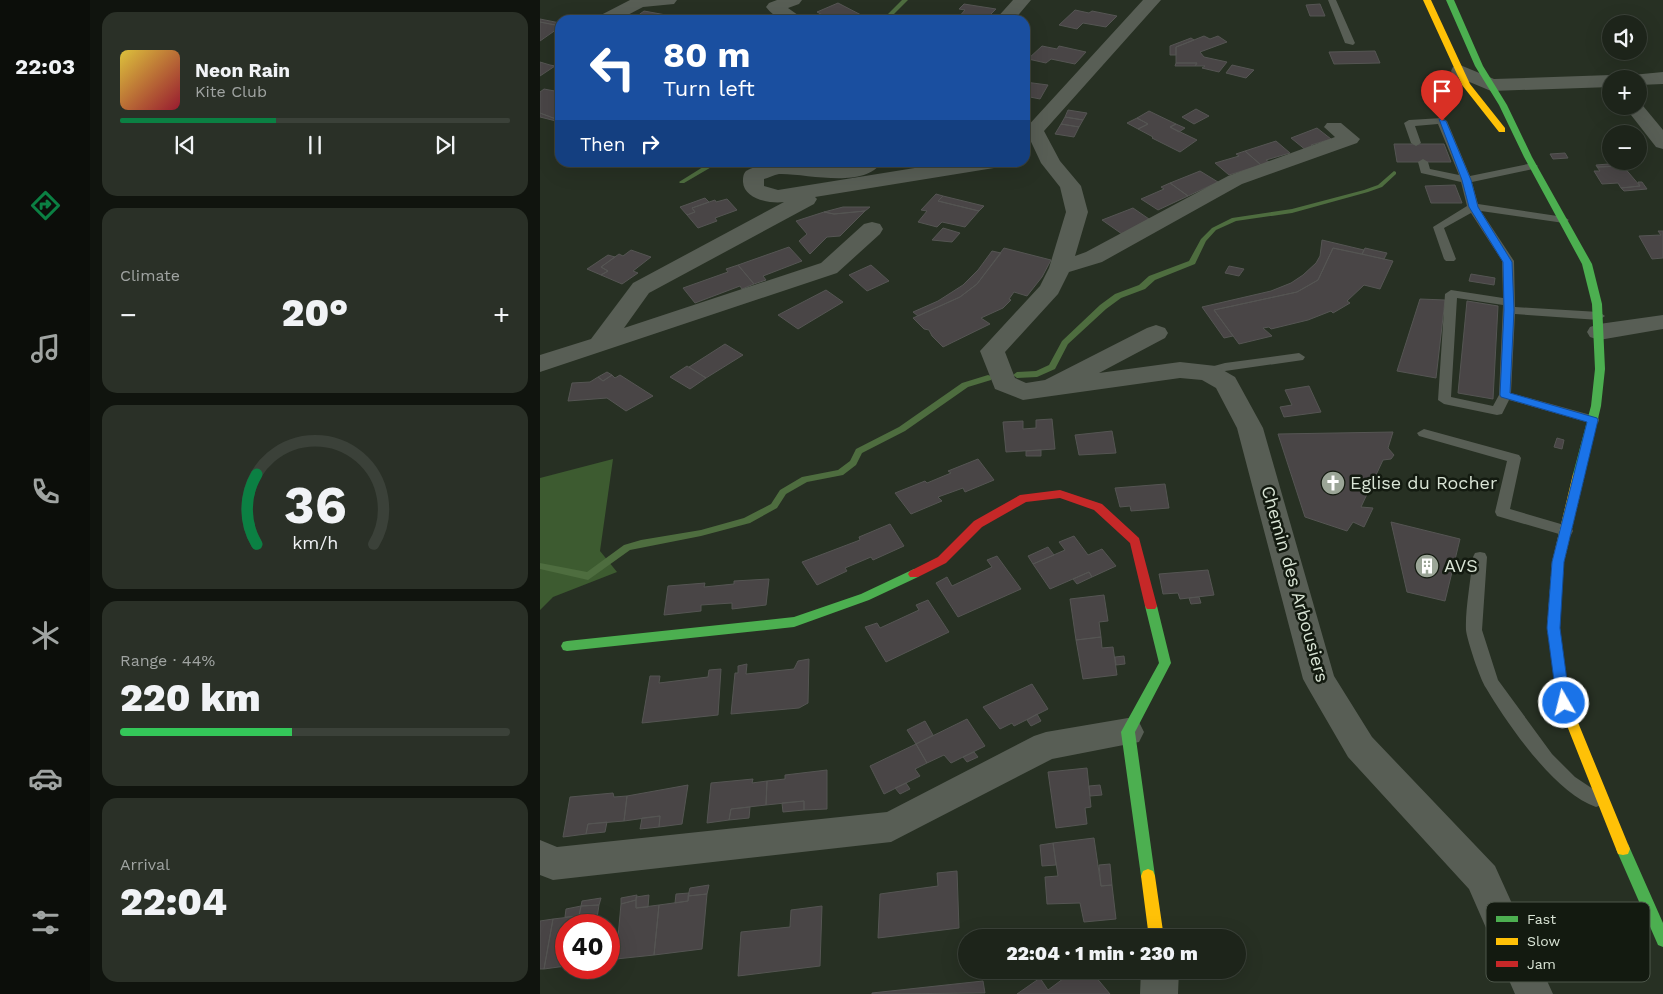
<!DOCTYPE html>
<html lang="en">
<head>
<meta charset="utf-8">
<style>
	body { margin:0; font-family:"Work Sans",sans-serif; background:#2a3027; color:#f1f3f6; height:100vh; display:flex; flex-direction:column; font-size:19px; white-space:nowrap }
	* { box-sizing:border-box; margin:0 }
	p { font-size:16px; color:#a0a4a2 }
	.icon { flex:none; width:28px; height:28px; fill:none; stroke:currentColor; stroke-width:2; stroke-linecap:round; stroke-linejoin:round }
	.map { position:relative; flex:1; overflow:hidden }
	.details { display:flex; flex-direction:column; gap:12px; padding:12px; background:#10140e; width:450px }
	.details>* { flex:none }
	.top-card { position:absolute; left:15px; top:15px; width:475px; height:152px; border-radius:15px; box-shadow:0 5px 20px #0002,0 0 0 1px #3b4139; background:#1a4fa0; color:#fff; overflow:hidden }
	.buttons { position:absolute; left:1062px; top:15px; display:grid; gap:10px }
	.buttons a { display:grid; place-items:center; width:45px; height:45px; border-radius:50%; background:#1d241a; box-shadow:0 5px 20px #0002,0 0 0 1px #3b4139; font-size:25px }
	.speed { position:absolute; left:15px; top:914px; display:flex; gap:10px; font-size:25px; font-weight:700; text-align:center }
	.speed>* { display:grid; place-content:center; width:65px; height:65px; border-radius:50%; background:#1d241a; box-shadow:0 5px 20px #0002,0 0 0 1px #3b4139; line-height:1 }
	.speed .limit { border:8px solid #d22; background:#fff; color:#111 }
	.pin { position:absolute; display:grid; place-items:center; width:42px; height:42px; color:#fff; margin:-51px -21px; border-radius:50% 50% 50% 0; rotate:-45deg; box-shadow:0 0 5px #0007 }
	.pin .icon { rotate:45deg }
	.me { position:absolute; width:55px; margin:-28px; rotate:352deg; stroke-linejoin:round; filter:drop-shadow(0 0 4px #0008) }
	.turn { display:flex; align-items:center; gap:18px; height:105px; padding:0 25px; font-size:22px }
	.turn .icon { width:65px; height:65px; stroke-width:2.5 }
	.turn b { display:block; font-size:35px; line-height:42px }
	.then { display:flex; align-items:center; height:48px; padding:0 25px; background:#0003; gap:10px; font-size:19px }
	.big { font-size:38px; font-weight:800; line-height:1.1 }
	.details .widget { flex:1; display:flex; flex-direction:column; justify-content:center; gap:8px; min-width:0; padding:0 18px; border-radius:15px; background:#2a3027 }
	.details .dial { align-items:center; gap:0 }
	.dial svg { height:130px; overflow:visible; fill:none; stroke:#3b4139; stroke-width:7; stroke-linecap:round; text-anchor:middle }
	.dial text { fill:#f1f3f6; stroke:none }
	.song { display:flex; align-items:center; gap:15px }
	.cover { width:60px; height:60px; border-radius:8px; background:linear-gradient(135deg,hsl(50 70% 55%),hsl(350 70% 35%)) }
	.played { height:5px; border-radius:2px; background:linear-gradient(90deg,#0b8043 40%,#3b4139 40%) }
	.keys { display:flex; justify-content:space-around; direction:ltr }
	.heat { display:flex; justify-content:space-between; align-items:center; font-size:28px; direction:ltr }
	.charge { height:8px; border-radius:4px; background:linear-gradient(90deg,#34c759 44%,#3b4139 0) }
	.trip { position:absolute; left:418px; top:929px; width:288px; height:50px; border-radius:25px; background:#1d241a; box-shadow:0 5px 20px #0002,0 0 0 1px #3b4139; font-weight:800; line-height:50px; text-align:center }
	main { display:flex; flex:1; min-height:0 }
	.dock { display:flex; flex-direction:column; width:90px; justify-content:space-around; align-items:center; background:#0c0e0a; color:#a0a4a2 }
	.dock .icon { width:35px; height:35px }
	.dock .active { color:#0b8043 }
	.dock b { font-size:22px; color:#f1f3f6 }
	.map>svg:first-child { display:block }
</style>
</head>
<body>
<main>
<nav class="dock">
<b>22:03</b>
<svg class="icon active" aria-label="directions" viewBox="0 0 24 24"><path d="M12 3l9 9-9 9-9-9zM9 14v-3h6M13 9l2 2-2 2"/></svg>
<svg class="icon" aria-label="music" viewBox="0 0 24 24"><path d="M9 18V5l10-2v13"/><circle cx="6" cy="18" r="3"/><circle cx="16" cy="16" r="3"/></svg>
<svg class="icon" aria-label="phone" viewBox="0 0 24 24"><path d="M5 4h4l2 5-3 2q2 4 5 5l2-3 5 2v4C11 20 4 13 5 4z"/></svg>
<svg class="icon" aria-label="climate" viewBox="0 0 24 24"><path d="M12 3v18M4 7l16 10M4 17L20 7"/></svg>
<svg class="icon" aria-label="car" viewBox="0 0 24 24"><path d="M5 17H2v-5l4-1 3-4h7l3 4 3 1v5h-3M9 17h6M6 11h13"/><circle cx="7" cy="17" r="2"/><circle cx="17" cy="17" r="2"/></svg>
<svg class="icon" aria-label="filters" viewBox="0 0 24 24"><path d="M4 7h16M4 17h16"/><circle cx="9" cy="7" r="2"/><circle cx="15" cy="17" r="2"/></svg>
</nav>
<section class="details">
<div class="widget">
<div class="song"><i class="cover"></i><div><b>Neon Rain</b><p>Kite Club</p></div></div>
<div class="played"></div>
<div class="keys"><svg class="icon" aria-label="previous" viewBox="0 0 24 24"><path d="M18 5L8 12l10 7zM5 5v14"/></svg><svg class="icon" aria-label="pause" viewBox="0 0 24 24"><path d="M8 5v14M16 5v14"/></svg><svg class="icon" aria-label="next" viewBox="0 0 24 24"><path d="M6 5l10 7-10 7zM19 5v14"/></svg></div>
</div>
<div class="widget"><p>Climate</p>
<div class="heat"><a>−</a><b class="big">20°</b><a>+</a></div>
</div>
<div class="widget dial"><svg viewBox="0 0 100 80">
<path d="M14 69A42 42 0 1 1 86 69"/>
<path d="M14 69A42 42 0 0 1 14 26" stroke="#0b8043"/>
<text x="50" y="56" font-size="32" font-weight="700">36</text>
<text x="50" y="72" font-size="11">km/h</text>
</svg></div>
<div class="widget"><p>Range · 44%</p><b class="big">220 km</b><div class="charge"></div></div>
<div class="widget"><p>Arrival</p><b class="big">22:04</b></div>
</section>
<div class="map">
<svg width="1123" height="994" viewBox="0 0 1123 994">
	<rect width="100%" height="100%" fill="#273023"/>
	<path fill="#3d5b30" d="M73 459 60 551 77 572 13 597 0 610V478Z"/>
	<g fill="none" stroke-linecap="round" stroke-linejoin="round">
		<path fill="#4e6d3f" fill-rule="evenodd" d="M362 0H368L348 20H342Z
			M171 162H180L144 183H140L139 182Z
			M854 171 856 172V174L842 187 828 192 752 213 696 221 676 230 666 241 655 264 615 280 605 289 581 298 566 309 528 344 515 369 497 377 477 378 473 375 477 372 496 371 509 365 522 341 560 305 575 294 599 285 609 276 649 261 661 239 672 228 692 218 752 209 824 190 838 185Z
			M448 375 451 376 452 378 451 380 428 387 365 431 322 453 316 465 303 475 267 482 246 494 237 508 210 523 161 536 90 550 48 580 0 569V563L47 572 84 545 101 540 161 530 204 518 231 504 240 490 262 477 298 470 310 461 316 449 359 427 422 383Z"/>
	</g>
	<path fill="#494546" stroke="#555553" d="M298 3 325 17 318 20H292L277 12Z
		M424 4 456 9 449 16 444 15 439 20 417 19 425 10 419 9Z
		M780 4 785 16H770L766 5Z
		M535 10 549 13 552 11 577 16 566 27 543 23 537 29 519 25Z
		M104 11 137 17 133 20H92Z
		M0 19 20 23 16 25 0 22Z
		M0 22 20 26V27L0 41Z
		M664 36 670 39 678 36 687 42 660 52 664 57 687 62 679 72 662 68 665 66H655L657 63H636V47Z
		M651 38 654 40 636 47V55H630V46Z
		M502 46 517 49 519 46 546 52 535 64 511 59 506 63 488 59Z
		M835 51 840 63 794 64 789 52Z
		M0 62 10 65 15 66 0 76Z
		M636 63H657L655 66H635Z
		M692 65 714 70 706 78 686 73Z
		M485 82 508 85 500 99 485 96Z
		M4 89 20 92V118L16 119 0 113V92Z
		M656 109 669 116 654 124 642 117Z
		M528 110 547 113 543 120 525 117Z
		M609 111 636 124 630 127 657 140 640 152 612 138 613 137 598 129 608 124 597 118Z
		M0 113 16 119 20 118V122L0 117Z
		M525 117 543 120 539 127 521 124Z
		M597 118 608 124 598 129 587 123Z
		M521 124 539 127 534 137 515 134Z
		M636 124 645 128 639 132 630 127Z
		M777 128 791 139 771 145 776 149 767 151 751 138Z
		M736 141 750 153 726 160 729 162 721 165 705 151Z
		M854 144H904L911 162H857Z
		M705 151 721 165 689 175 675 163 699 156 696 154Z
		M1025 153 1028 158 1013 159 1010 154Z
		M1082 163 1083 166 1057 167 1056 165Z
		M1083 166 1100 186 1081 188 1078 183 1062 184 1054 171H1060L1057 167Z
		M660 171 678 182 648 196 630 183Z
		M1098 182H1102L1107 189 1084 191 1081 188 1100 186Z
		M630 183 648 196 618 210 601 199 624 189 621 187Z
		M915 185 922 203H891L885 186Z
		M396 194 403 196 398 201 439 211 425 227 402 222 397 227 378 222 387 211 381 210Z
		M403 196 444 206 439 211 398 201Z
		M165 198 169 202 152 208 155 212 147 215 140 207Z
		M187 199 197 210 175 218 177 221 158 228 147 215 155 212 152 208 175 200 176 202Z
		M303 207H330L325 211 294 214 284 212Z
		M593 208 609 219 582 234 562 220Z
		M325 211 300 236 287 237 270 254 259 241 267 234 256 221 284 212 294 214Z
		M403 228 420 233 412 242 392 240Z
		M1118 231H1123V258L1112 259 1099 236 1121 235Z
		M782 240 824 250 822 254 793 248 778 280 757 292 674 310 693 336 684 338 662 307 731 291 751 283 763 275 776 263 780 256Z
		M249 247 262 261 223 276 226 280 214 284 198 265Z
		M464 248 511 260 502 277 487 296 474 292 469 299 471 300 463 308 441 318 450 324 403 347 392 336 389 330 384 329 373 318 420 297 437 284Z
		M793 248 853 261 840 289 824 285 807 301 810 303 793 313 791 311 768 320 731 329 729 327 723 328 732 336 699 344 674 310 757 292 778 280Z
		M825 248 847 253 844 259 822 254Z
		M91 250 111 257 93 271 98 273 82 284 61 275 68 271 61 267 79 254 83 256Z
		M452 251 461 253 437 284 420 297 378 316 373 312 398 301 423 285 438 270Z
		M68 255 75 257 61 267 68 271 61 275 47 269Z
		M198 265 214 284 202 289 200 286 155 303 143 288 188 272 186 269Z
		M331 265 349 281 327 291 309 275Z
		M689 266 704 269 699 276 685 273Z
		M931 274 955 278 954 285 929 281Z
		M286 290 303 302 258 329 238 315Z
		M880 299 905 300 896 378 857 371Z
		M927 301 958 306 953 399 918 393Z
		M185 344 203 355 166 378 149 367Z
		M147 366 166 378 150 389 130 377Z
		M67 372 72 375 63 381 58 377Z
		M72 375 75 378 80 375 113 396 86 411 67 398 28 401 32 383 50 382 58 377 63 381Z
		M769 386 781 412 744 417 740 407 752 405 745 390Z
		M512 419 515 449 466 452 463 422 483 421V429L496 428V420Z
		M572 431 576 453 539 455 535 435Z
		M853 432 848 448 854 455 851 459 843 460 821 507 833 508 824 527 813 522 807 531 765 517 738 434Z
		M1017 438 1024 440 1022 449 1014 447Z
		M501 450V456H486V451Z
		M438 459 454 480 425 492 423 488 398 497 402 501 371 514 355 493 385 481 387 483 411 473 408 471Z
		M625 484 629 508 591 511 590 506 580 507 575 488Z
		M851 522 920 539 905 601 867 592Z
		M350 524 364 546 333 560 331 557 305 568 307 571 277 585 262 562 320 540 319 537Z
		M534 536 548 555 562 549 576 566 552 577 549 572 510 589 493 564 525 550 519 542Z
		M508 547 514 555 493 564 488 556Z
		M457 556 481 589 418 617 396 583 407 577 412 586 452 567 447 560Z
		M668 570 674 595 640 599 638 593 623 594 619 574Z
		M549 572 552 577 537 584 533 579Z
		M229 579 226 605 192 609V603L161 605V611L124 615 128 586 165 583 164 587 194 584V581Z
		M564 595 568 621 559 622 561 637 536 640 530 599Z
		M659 597 661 603 651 604 649 598Z
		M388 600 409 632 346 662 325 627 337 623 340 628 379 610 376 605Z
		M561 637 562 648 573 647 577 675 543 679 536 640Z
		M584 656 585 664 576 665 575 657Z
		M269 659 268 703 259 708 191 714 195 673H198V666L207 664 206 674 254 669 258 661Z
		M181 669 178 715 102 723 110 676H120L119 683 168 677 169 670Z
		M492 684 508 709 474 726 472 723 460 729 443 707Z
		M497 714 501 721 491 726 487 720Z
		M427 719 445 746 411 763 404 755 387 763 376 744Z
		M385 721 393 735 376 744 367 730Z
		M376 744 387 763 375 769 380 776 344 794 330 766Z
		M434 752 438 757 427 762 423 757Z
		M547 768 551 807 545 808 547 824 516 828 508 772Z
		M287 770V809L264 810V801L226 805 227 781 245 779V775Z
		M213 779 212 783 227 781 226 805 191 809 189 820 167 823 171 783Z
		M366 783 370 789 360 794 355 788Z
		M148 785 142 824 119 827 120 816 84 821 87 796Z
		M560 785 562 795 550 796 549 786Z
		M73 793 74 797 87 796 84 821 48 824 46 834 23 837 30 797Z
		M264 801V810L243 812 242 803Z
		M210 807 209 818 189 820 191 809Z
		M120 816 119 827 100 829 102 818Z
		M67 822 65 832 46 834 48 824Z
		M554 838 561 886 572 885 576 919 544 922 540 903 507 904 505 877 518 876 513 843Z
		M513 843 516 865 502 866 500 845Z
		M570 864 572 885 561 886 559 865Z
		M417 871 419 928 338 938 340 894 398 886 397 873Z
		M169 885 167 894 148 896 150 888Z
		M149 893 148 901 135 903 136 894Z
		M167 894 162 949 114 955 119 905 148 901V896Z
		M97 895 96 900 81 904V898Z
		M109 895 108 907 96 908V897Z
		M61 898 59 905 41 906 42 901Z
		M96 900V908L119 905 114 955 76 959 81 904Z
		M59 905 56 925H26V966L4 969 13 919 39 916 41 906Z
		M41 906 39 916 25 917 26 909Z
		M282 906 280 966 198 976 201 932 250 927 251 910Z
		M13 919 4 969H0V921Z
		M515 970H535L523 979Z
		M535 970H550L570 994H477L500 978 508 990Z
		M443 981 445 993 332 994V993Z"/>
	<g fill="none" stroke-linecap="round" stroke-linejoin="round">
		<path fill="#585e55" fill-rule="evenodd" d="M788 0H796L815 43 813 45 805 43Z
			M902 118 907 121 930 176 993 163 998 166 993 169 932 182 938 204 1024 217 1029 220 1024 223 941 211 974 261 975 307 1059 312 1065 316 1059 320 975 314 971 393 1058 417 1059 420 1058 423 1053 424 969 400 962 414 957 415 904 404 898 400 905 294 911 290 963 298 962 261 931 213 904 228 916 259 914 261H906L904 259 893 227 927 206 921 182 881 173 878 162 883 159 888 162 890 169 919 175 898 124 875 126 881 143 876 146 871 143 864 123 869 120ZM917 298 963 305 959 395 953 406 911 397Z
			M759 353 765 357 763 360 685 371 667 376 661 372 663 369 685 363Z
			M884 429 979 455 981 458 970 509 1031 527 1033 531 1031 535 1026 536 957 516 955 512 967 461 879 436 877 433Z
			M940 552 945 553 947 557 942 630 958 680 1012 754 1035 777 1062 795 1064 800 1062 805 1056 807C1015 793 968 725 946 688 940 679 927 640 926 630 925 610 931 578 933 557L935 553Z"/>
		<path fill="#585e55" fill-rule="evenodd" d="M90 0H137L134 4 103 7 78 20H56L59 16Z
			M237 0H262L259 4 248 8 265 20C250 20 236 21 226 7L229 3Z
			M473 0H491L474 20H455Z
			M603 0H621L504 131 520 161 541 186 548 212 535 256 546 252 688 176 795 137 784 127 787 123H801L820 139 817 143 702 184 562 262 529 272 518 294 465 352 475 378 486 383 505 380 607 328 616 325 625 328 628 333 625 338 559 373 640 362 676 366 695 377 723 428 794 676 832 737 955 866 1013 994H975L929 889 808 757 768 688 763 679 697 428 676 388 662 380 640 378 483 400 455 389 440 351 500 286 509 268 526 212 520 187 501 163 485 129Z
			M920 65 954 79 1071 75 1079 79H1071V87L951 91 913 75 911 71 913 67Z
			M1123 72V84L1099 85V79H1090L1092 75Z
			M1099 101 1123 130V149L1116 147 1084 106H1099Z
			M233 162 277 166 342 162C323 190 266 173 239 174 234 175 228 178 224 179V186L238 190 412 162H464L461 166 454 168 275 197 277 199 274 204 109 293 84 328 281 263 324 224 332 222 340 224 343 229 340 234 297 273 0 372V355L51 339 93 283 244 202C230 204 204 199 203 182 203 178 203 174 206 171 213 167 225 164 233 162Z
			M1123 315V329L1059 340 1050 337 1047 332 1050 327 1059 324Z
			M588 718 599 722 604 732 599 742 512 759 351 842 13 880 0 875V840L17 847 347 812 494 736 506 732Z
			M601 970H639L638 994H600Z"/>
		<path fill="#4caf50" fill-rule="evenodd" d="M906 0H914L943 66 967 105 992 157 1052 264 1062 304 1065 369 1061 406 1045 474 1039 478 1033 474 1051 406 1055 369 1052 304 1042 264 984 157 959 105 935 66Z
			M374 569 378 571 380 574 378 577 329 600 254 627 27 651 23 650 21 646 23 642 27 641 254 617 321 594Z
			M611 601 615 603 617 606 631 663 595 732 615 876 613 881 608 883 603 881 601 876 581 732 619 663 605 606 607 603Z
			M1083 843 1088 844 1123 923V947L1118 945 1076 849 1078 844Z"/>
		<path fill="#ffc107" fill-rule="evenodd" d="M883 0H891L930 84 965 128V132H959L922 85Z
			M1039 470 1045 474 1024 562 1019 628 1030 703 1090 849 1088 854 1083 855 1078 854 1076 849 1018 703 1007 628 1012 562 1033 474Z
			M608 869 613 871 615 876 624 938H609L601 876 603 871Z"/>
		<path fill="#c62828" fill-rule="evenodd" d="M520 490 562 504 599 538 617 606 615 609H607L605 606 590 543 554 510 520 498 486 502 442 527 406 563 378 577H370L368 574 370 571 398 557 434 521 480 495Z"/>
	</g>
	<path fill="#1a73e8" stroke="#114b97" d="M899 119 906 121 931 180 938 207 972 262 974 310 970 393 1057 418 1058 420 1024 562 1020 628 1030 703 1024 708 1017 703 1007 628 1012 562 1047 422 961 397 960 395 964 310 963 262 929 207 922 180Z"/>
	<defs>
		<g id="church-disc" transform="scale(1.25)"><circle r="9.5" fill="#9ba597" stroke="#131a10"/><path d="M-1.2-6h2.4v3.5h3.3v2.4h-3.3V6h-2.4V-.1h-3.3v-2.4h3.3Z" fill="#fff"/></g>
		<g id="building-disc" transform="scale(1.25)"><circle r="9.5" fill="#9ba597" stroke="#131a10"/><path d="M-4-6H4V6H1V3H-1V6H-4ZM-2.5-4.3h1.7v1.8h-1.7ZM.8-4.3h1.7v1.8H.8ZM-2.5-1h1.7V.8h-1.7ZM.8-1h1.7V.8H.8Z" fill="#fff"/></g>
	</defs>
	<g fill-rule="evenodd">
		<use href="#church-disc" x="793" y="483"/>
		<use href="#building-disc" x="887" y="566"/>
	</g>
	<g text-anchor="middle" stroke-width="5" stroke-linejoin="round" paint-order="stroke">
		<g font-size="18" fill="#d9e4d5" stroke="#131a10" text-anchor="start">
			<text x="810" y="489">Eglise du Rocher</text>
			<text x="904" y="572">AVS</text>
		</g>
		<g font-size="18" fill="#d9e4d5" stroke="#131a10">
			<text transform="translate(755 584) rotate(74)" y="6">Chemin des Arbousiers</text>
		</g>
	</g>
	<rect x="946" y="902" width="164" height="80" rx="8" fill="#131a10" stroke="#4e574b" stroke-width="1"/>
	<rect x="956" y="916" width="22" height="6" fill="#4caf50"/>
	<rect x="956" y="938" width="22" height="7" fill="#ffc107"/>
	<rect x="956" y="961" width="22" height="6" fill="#c62828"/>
	<g font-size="14" fill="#d9e4d5">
		<text x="987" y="924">Fast</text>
		<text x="987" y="946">Slow</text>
		<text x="987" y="969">Jam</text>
	</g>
</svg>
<div class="buttons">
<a><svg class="icon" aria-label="sound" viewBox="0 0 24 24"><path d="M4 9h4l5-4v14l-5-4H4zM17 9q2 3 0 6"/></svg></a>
<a>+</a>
<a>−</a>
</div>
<div class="speed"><div class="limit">40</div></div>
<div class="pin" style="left:902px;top:121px;background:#d93025"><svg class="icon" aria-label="arrive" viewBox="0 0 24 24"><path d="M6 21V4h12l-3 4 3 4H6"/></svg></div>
<svg class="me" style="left:1024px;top:703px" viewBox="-20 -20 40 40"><circle r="17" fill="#1a73e8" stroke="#fff" stroke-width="3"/><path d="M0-11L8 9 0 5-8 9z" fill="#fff"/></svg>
<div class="trip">22:04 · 1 min · 230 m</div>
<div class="top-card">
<div class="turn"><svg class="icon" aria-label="left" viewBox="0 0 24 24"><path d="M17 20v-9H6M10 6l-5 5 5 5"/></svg><div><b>80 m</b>Turn left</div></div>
<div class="then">Then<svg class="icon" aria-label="right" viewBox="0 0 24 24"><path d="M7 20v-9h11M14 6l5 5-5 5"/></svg></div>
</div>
</div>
</main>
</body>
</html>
